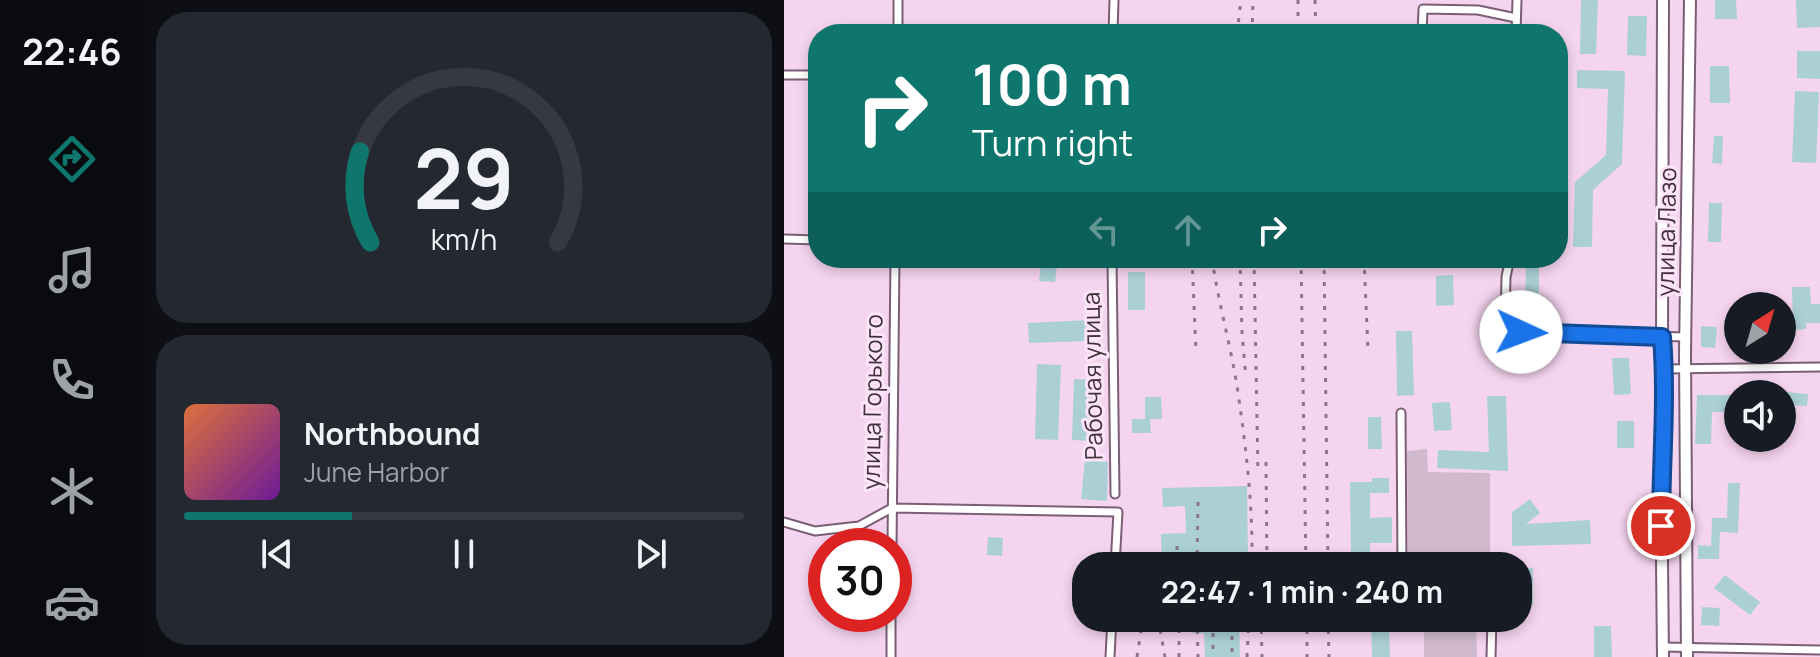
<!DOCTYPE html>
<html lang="en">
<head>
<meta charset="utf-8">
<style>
	body { margin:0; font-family:Manrope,sans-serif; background:#242831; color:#f1f3f6; height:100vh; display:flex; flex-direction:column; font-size:30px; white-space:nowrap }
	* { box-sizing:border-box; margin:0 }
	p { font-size:26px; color:#9ea1a6 }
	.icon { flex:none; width:44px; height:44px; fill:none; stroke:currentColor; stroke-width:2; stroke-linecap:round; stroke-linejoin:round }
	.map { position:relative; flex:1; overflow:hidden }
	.sheet { display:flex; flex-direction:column; gap:12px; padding:12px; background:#0d0f14; width:640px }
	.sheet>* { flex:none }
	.hud { position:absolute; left:24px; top:24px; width:760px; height:244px; border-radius:32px; box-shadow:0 4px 12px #0003; background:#0f766e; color:#fff; overflow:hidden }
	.needle { width:52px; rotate:37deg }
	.buttons { position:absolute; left:940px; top:292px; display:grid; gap:16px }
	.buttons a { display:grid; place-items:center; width:72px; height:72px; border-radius:50%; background:#171b24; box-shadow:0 4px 12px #0003; font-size:40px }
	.speed { position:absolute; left:24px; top:528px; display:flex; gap:16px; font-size:40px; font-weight:700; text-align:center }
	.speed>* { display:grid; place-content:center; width:104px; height:104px; border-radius:50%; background:#171b24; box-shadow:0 4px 12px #0003; line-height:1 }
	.speed .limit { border:12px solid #d22; background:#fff; color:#111 }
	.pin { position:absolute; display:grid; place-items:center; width:68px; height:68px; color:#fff; margin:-34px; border:4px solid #fff; border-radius:50%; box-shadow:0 2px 8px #0007 }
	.me { position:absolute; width:88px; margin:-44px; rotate:92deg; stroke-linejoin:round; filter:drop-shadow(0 0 6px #0008) }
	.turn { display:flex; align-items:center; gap:28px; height:168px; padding:0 32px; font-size:36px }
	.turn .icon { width:104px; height:104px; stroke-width:2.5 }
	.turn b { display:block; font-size:56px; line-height:68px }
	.lanes { display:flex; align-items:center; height:76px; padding:0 32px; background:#0003; justify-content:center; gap:40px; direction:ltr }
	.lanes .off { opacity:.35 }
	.sheet .card { flex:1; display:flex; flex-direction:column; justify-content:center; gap:12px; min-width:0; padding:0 28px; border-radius:32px; background:#242831 }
	.sheet .dial { align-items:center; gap:0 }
	.dial svg { height:208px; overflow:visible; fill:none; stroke:#363941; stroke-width:7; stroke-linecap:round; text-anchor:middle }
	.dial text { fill:#f1f3f6; stroke:none }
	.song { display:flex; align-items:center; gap:24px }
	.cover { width:96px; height:96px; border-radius:12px; background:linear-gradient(135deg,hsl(20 70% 55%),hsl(280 70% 35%)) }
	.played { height:8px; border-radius:4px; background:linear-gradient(90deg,#0f766e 30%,#363941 30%) }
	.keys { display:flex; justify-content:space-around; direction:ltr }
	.trip { position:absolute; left:288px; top:552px; width:460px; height:80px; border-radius:32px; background:#171b24; box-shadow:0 4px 12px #0003; font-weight:700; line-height:80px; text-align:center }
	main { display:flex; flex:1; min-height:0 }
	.dock { display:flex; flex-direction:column; width:144px; justify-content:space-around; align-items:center; background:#090b0e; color:#9ea1a6 }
	.dock .icon { width:56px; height:56px }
	.dock .selected { color:#0f766e }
	.dock b { font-size:36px; color:#f1f3f6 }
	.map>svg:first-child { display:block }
</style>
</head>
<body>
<main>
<nav class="dock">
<b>22:46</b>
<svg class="icon selected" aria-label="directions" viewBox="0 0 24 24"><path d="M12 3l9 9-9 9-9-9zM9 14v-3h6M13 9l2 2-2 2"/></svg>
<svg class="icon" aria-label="music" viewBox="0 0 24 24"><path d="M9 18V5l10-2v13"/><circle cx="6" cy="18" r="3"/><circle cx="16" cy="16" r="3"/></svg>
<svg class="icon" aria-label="phone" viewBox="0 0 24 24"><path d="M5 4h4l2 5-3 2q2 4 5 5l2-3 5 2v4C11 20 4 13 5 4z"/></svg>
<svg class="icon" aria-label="climate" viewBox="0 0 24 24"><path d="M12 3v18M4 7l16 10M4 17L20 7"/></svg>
<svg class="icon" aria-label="car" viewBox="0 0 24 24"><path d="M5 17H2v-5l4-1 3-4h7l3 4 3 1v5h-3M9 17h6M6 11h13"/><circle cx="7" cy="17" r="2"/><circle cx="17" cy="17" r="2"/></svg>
</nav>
<section class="sheet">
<div class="card dial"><svg viewBox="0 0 100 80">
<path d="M14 69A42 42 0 1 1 86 69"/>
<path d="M14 69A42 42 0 0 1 10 34" stroke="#0f766e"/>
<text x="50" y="56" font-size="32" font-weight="700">29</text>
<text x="50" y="72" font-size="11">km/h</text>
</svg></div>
<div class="card">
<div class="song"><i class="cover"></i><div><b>Northbound</b><p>June Harbor</p></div></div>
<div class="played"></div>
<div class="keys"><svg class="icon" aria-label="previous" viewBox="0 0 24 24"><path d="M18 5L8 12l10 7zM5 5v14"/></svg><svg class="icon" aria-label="pause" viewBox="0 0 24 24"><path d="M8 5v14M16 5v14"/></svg><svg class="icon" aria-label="next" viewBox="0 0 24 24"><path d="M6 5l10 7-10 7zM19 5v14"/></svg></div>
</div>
</section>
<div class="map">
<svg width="1036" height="657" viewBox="0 0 1036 657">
	<rect width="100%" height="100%" fill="#f5d4ef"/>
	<path fill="#d1bacd" d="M643 449 644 472 706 473V563L624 561 623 451Z
		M640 618H692L693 657H640Z"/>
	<path fill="#aad0d6" d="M797 0H814L812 54H796Z
		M931 0H952L953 19H931Z
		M1012 0H1036V27L1013 28Z
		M844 16H863L862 56 843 55Z
		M1013 51H1036V79L1013 78Z
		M926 66H945L946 103H926Z
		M793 70 841 71 838 164 809 190 808 247H789L791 182 822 155 824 89 793 88Z
		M1011 91 1035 92 1032 163 1008 162Z
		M930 136H939L938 164 928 163Z
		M925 203H938L937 242H924Z
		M742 261H755V309H741Z
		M257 265 273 266 271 282 255 281Z
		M344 272H361V310H344Z
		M669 275 670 305 652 306V276Z
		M1008 287H1026L1027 304H1036V323H1022V329L1009 330Z
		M306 320V341L245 343 244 323Z
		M917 326 933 327 931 348 917 347Z
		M612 331H628L630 395 613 396Z
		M828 358H845L847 394 830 395Z
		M253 364 277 365 274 440 251 439Z
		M290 379 310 380 307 441 288 440Z
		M1003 392 1024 394 1023 406 1002 405Z
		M913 395H947V412H928L927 444H911Z
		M703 396H722L724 471 653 468 654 450 705 452Z
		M361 397H377L378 419H366L367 433H348V419H361Z
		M666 402 668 430 650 431 648 403Z
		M584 417H597L598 449H584Z
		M833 421H850V448H833Z
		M957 438H984L983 448 957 446Z
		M301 460 324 462 323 501 297 499Z
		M588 478H605V493H586V518L608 517V543H586V555H567L566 482H588Z
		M944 483H956L954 533 936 532 935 559H914V545L927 546 928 518H943Z
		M463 486 464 561H434V566H378L377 534 402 533 401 506 379 507 378 488Z
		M746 499 756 513 742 524 806 520 807 544 728 546V512Z
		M204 537 219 538 218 556 203 555Z
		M734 568H749V605H734Z
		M941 575 976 602 966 615 930 588Z
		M918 607 936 608 935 626 917 625Z
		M407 618H455L456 657H421L420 633H408Z
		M587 618H611L612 628H605L606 657H588Z
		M810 626H827L828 657H810Z"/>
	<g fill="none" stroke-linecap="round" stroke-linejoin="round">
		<g stroke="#795e75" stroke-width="11">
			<path id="street" d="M114 34V0
				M329 34 330 0
				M638 34 639 9 694 10 732 18
				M732 34 733 0
				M0 75H34
				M0 239 34 240
				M328 258 331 494
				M726 258 722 277 721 324 737 332 901 337
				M880 369 1036 367
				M617 413 618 566
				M0 522 31 531 75 526 108 508 334 512 331 566
				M108 546 111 258
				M879 647 1036 650
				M107 657V614
				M326 657 328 618
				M707 657 708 618"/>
		</g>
		<g stroke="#795e75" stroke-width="14">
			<path id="secondary" d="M879 657 877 465 881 387 878 337 879 0
				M903 657 901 353 906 0"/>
		</g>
		<use href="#street" stroke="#fff" stroke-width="7"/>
		<use href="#secondary" stroke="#fff" stroke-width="10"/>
		<path stroke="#8c7789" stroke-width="3" stroke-dasharray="4 8" stroke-linecap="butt" d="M514 0V34
			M531 0 532 34
			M453 34 457 0
			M468 34 469 0
			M408 258 412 352
			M428 258C434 301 446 343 453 386 462 446 469 505 468 566
			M456 258 458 333 462 378
			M470 258 474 474
			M517 258 522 566
			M540 258 544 566
			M580 258 584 351
			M482 462 483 566
			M393 546 394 566
			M368 566 370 557
			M413 566 414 501
			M374 618 381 657
			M413 618 414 657
			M477 618 478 657
			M523 618V657
			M544 618 545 657
			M429 633V657
			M448 636V657
			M353 657 359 618
			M395 657V618
			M463 657 465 618"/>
	</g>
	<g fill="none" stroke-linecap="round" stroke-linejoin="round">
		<g stroke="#114b97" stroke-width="20">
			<path id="route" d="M737 332 878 337C883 400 877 463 877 526"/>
		</g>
		<use href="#route" stroke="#1a73e8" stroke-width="14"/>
	</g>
	<g text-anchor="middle" stroke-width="6" stroke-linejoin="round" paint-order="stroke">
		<g font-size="24" fill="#3f323d" stroke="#fee4f9">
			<text transform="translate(883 232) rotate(-89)" y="8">улица Лазо</text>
			<text transform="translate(309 376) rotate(-91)" y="8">Рабочая улица</text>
			<text transform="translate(89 402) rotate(-89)" y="8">улица Горького</text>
		</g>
	</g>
</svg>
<div class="buttons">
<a><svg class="needle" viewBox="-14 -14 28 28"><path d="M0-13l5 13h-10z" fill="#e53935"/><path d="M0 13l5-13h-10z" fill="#9ea1a6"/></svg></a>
<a><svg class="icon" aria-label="sound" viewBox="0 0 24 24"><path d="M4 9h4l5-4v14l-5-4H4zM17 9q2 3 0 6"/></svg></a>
</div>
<div class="speed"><div class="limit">30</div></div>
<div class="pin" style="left:877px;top:526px;background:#d93025"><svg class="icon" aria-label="arrive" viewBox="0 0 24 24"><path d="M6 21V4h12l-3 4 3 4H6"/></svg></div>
<svg class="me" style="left:737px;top:332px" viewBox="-20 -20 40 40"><circle r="19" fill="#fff"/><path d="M0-13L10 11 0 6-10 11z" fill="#1a73e8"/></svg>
<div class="trip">22:47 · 1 min · 240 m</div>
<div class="hud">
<div class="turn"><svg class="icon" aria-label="right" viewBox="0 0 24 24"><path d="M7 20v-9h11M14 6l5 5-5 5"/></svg><div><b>100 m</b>Turn right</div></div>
<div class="lanes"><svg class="icon off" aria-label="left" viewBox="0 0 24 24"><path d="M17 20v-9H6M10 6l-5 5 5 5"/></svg><svg class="icon off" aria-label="ahead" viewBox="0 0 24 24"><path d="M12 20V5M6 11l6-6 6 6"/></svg><svg class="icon" aria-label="right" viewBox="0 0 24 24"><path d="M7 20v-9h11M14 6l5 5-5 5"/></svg></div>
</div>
</div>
</main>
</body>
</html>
